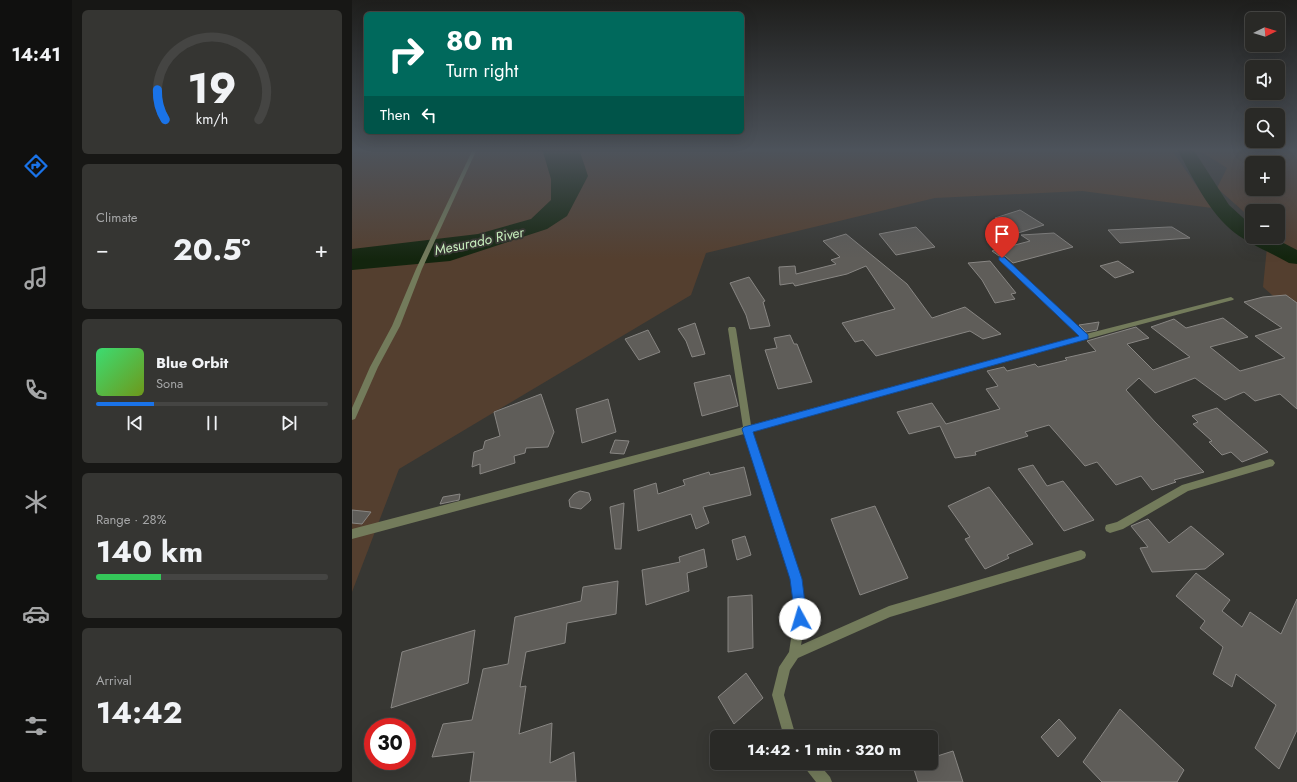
<!DOCTYPE html>
<html lang="en">
<head>
<meta charset="utf-8">
<style>
	body { margin:0; font-family:Jost,sans-serif; background:#353532; color:#f1f3f6; height:100vh; display:flex; flex-direction:column; font-size:15px; white-space:nowrap }
	* { box-sizing:border-box; margin:0 }
	p { font-size:13px; color:#a5a6a7 }
	.icon { flex:none; width:22px; height:22px; fill:none; stroke:currentColor; stroke-width:2; stroke-linecap:round; stroke-linejoin:round }
	.map { position:relative; flex:1; overflow:hidden }
	.drawer { display:flex; flex-direction:column; gap:10px; padding:10px; background:#171715; width:280px }
	.drawer>* { flex:none }
	.guide { position:absolute; left:12px; top:12px; width:380px; height:122px; border-radius:6px; box-shadow:0 4px 16px #0002,0 0 0 1px #454543; background:#00695c; color:#fff; overflow:hidden }
	.needle { width:26px; rotate:85deg }
	.tools { position:absolute; left:893px; top:12px; display:grid; gap:8px }
	.tools a { display:grid; place-items:center; width:40px; height:40px; border-radius:6px; background:#292926; box-shadow:0 4px 16px #0002,0 0 0 1px #454543; font-size:20px }
	.speed { position:absolute; left:12px; top:718px; display:flex; gap:8px; font-size:20px; font-weight:700; text-align:center }
	.speed>* { display:grid; place-content:center; width:52px; height:52px; border-radius:50%; background:#292926; box-shadow:0 4px 16px #0002,0 0 0 1px #454543; line-height:1 }
	.speed .limit { border:6px solid #d22; background:#fff; color:#111 }
	.pin { position:absolute; display:grid; place-items:center; width:34px; height:34px; color:#fff; margin:-41px -17px; border-radius:50% 50% 50% 0; rotate:-45deg; box-shadow:0 0 4px #0007 }
	.pin .icon { rotate:45deg }
	.me { position:absolute; width:44px; margin:-22px; rotate:354deg; stroke-linejoin:round; filter:drop-shadow(0 0 3px #0008) }
	.turn { display:flex; align-items:center; gap:14px; height:84px; padding:0 16px; font-size:18px }
	.turn .icon { width:52px; height:52px; stroke-width:2.5 }
	.turn b { display:block; font-size:28px; line-height:34px }
	.then { display:flex; align-items:center; height:38px; padding:0 16px; background:#0003; gap:8px; font-size:15px }
	.big { font-size:30px; font-weight:700; line-height:1.1 }
	.drawer .tile { flex:1; display:flex; flex-direction:column; justify-content:center; gap:6px; min-width:0; padding:0 14px; border-radius:6px; background:#353532 }
	.drawer .dial { align-items:center; gap:0 }
	.dial svg { height:104px; overflow:visible; fill:none; stroke:#454543; stroke-width:7; stroke-linecap:round; text-anchor:middle }
	.dial text { fill:#f1f3f6; stroke:none }
	.song { display:flex; align-items:center; gap:12px }
	.cover { width:48px; height:48px; border-radius:6px; background:linear-gradient(135deg,hsl(140 70% 55%),hsl(80 70% 35%)) }
	.played { height:4px; border-radius:2px; background:linear-gradient(90deg,#1a73e8 25%,#454543 25%) }
	.keys { display:flex; justify-content:space-around; direction:ltr }
	.heat { display:flex; justify-content:space-between; align-items:center; font-size:22px; direction:ltr }
	.charge { height:6px; border-radius:3px; background:linear-gradient(90deg,#34c759 28%,#454543 0) }
	.trip { position:absolute; left:358px; top:730px; width:228px; height:40px; border-radius:6px; background:#292926; box-shadow:0 4px 16px #0002,0 0 0 1px #454543; font-weight:700; line-height:40px; text-align:center }
	main { display:flex; flex:1; min-height:0 }
	.tab-bar { display:flex; flex-direction:column; width:72px; justify-content:space-around; align-items:center; background:#10100f; color:#a5a6a7 }
	.tab-bar .icon { width:28px; height:28px }
	.tab-bar .selected { color:#1a73e8 }
	.tab-bar b { font-size:18px; color:#f1f3f6 }
	.map>svg:first-child { display:block }
</style>
</head>
<body>
<main>
<nav class="tab-bar">
<b>14:41</b>
<svg class="icon selected" aria-label="directions" viewBox="0 0 24 24"><path d="M12 3l9 9-9 9-9-9zM9 14v-3h6M13 9l2 2-2 2"/></svg>
<svg class="icon" aria-label="music" viewBox="0 0 24 24"><path d="M9 18V5l10-2v13"/><circle cx="6" cy="18" r="3"/><circle cx="16" cy="16" r="3"/></svg>
<svg class="icon" aria-label="phone" viewBox="0 0 24 24"><path d="M5 4h4l2 5-3 2q2 4 5 5l2-3 5 2v4C11 20 4 13 5 4z"/></svg>
<svg class="icon" aria-label="climate" viewBox="0 0 24 24"><path d="M12 3v18M4 7l16 10M4 17L20 7"/></svg>
<svg class="icon" aria-label="car" viewBox="0 0 24 24"><path d="M5 17H2v-5l4-1 3-4h7l3 4 3 1v5h-3M9 17h6M6 11h13"/><circle cx="7" cy="17" r="2"/><circle cx="17" cy="17" r="2"/></svg>
<svg class="icon" aria-label="filters" viewBox="0 0 24 24"><path d="M4 7h16M4 17h16"/><circle cx="9" cy="7" r="2"/><circle cx="15" cy="17" r="2"/></svg>
</nav>
<section class="drawer">
<div class="tile dial"><svg viewBox="0 0 100 80">
<path d="M14 69A42 42 0 1 1 86 69"/>
<path d="M14 69A42 42 0 0 1 8 46" stroke="#1a73e8"/>
<text x="50" y="56" font-size="32" font-weight="700">19</text>
<text x="50" y="72" font-size="11">km/h</text>
</svg></div>
<div class="tile"><p>Climate</p>
<div class="heat"><a>−</a><b class="big">20.5°</b><a>+</a></div>
</div>
<div class="tile">
<div class="song"><i class="cover"></i><div><b>Blue Orbit</b><p>Sona</p></div></div>
<div class="played"></div>
<div class="keys"><svg class="icon" aria-label="previous" viewBox="0 0 24 24"><path d="M18 5L8 12l10 7zM5 5v14"/></svg><svg class="icon" aria-label="pause" viewBox="0 0 24 24"><path d="M8 5v14M16 5v14"/></svg><svg class="icon" aria-label="next" viewBox="0 0 24 24"><path d="M6 5l10 7-10 7zM19 5v14"/></svg></div>
</div>
<div class="tile"><p>Range · 28%</p><b class="big">140 km</b><div class="charge"></div></div>
<div class="tile"><p>Arrival</p><b class="big">14:42</b></div>
</section>
<div class="map">
<svg width="945" height="782" viewBox="0 0 945 782">
	<rect width="100%" height="100%" fill="#373733"/>
	<path fill="#543f2f" fill-rule="evenodd" d="M9 149H819L860 208 730 191 583 198 354 253 339 295 47 469 0 592V150Z
		M845 149H945V317L911 287 916 237H926V211H900V219L865 188 875 168ZM900 163H926V189H900Z"/>
	<path fill="#13250e" d="M181 149H227L236 176 215 216 195 229 98 261 0 270V249L126 234 179 219 199 200V179L191 152Z"/>
	<g fill="none" stroke-linecap="round" stroke-linejoin="round">
		<path fill="#13250e" fill-rule="evenodd" d="M825 149H841L877 205 900 226V237H920L945 250V264L937 263C920 253 899 245 883 233 857 213 841 178 825 149Z"/>
	</g>
	<path fill="#5f5d59" stroke="#888683" d="M668 210 692 225 666 233 643 218Z
		M564 227 583 247 544 255 527 234Z
		M817 227H820L838 238 768 243 756 230Z
		M702 233 721 247 661 263 653 256H647L640 251 678 241 669 235Z
		M494 234 555 284 580 318 613 307 649 334 631 339 618 331 524 356 511 340 503 342 490 323 543 309 514 266 495 274 443 286 441 283 428 285 427 267 443 266 444 274 484 264 479 260 488 257 471 241Z
		M638 261 664 293 659 294 663 299 643 303 630 280 616 263Z
		M766 261 782 272 763 278 748 266Z
		M397 277 413 301 411 302 418 326 398 329 394 315 378 283Z
		M934 295 945 303V409L928 394 903 401 892 392 873 400 843 378 803 393 787 378 774 390 803 422 852 472 822 480 824 482 800 490 789 476 764 485 745 462 733 466 697 425 673 432 676 436 623 452 624 455 603 458 588 426 557 434 545 412 580 403 594 424 648 409 634 389 646 386 635 371 652 367 655 371 683 364 686 367 715 360 713 358 744 351 735 341 784 327 797 338 775 344 801 370 838 357 799 327 822 319 834 328 871 318 896 337 858 347 888 371 933 358 903 336 930 328 892 302 911 297Z
		M747 322 745 330 734 332 727 325Z
		M343 323 353 354 340 357 334 341 326 329Z
		M296 330 308 352 287 360 273 339Z
		M438 335 442 344H445L460 382 426 389 413 350 425 348 422 338Z
		M378 375 386 406 350 416 342 383Z
		M189 394 202 432 196 447 174 448 173 453 162 456 163 463 128 474V464L120 467 122 452 131 449 133 441 148 436 142 412Z
		M256 399 264 432 230 443 224 409Z
		M865 408 916 452 890 462 879 452 870 455 857 442 860 441 841 424 846 422 840 416Z
		M263 440 277 441 272 454 258 453Z
		M681 465 695 486 711 481 742 520 712 531 666 469Z
		M392 467 399 495 351 507 357 523 344 529 339 514 286 531 282 490 304 483 306 494 333 485 331 480 357 472 358 475Z
		M637 487 681 544 655 555 657 558 633 569 613 539 618 537 596 506Z
		M228 491 237 493 239 500 229 509 218 507 217 500 222 494Z
		M108 494 107 500 88 504 91 497Z
		M272 503 269 549H263L258 507Z
		M523 506 556 578 508 595 479 519Z
		M0 510 19 512 10 524 0 523Z
		M796 519 817 543 839 526 872 554 853 569 800 572 788 548 796 547 779 526Z
		M393 536 399 555 385 560 380 540Z
		M352 549 355 567 335 573 337 591 294 605 290 570 328 562 327 557Z
		M844 573 878 600 870 611 890 627 898 612 929 634 945 599V730L927 769 903 748 924 705 884 674 880 687 861 674 871 647 848 628 853 621 824 596Z
		M266 581 264 614 215 623 213 643 174 652 168 687 174 686 167 734 200 723 198 763 222 752 224 782H118L122 752 80 757 91 724 120 720 131 669 156 664 163 617 229 601 231 587Z
		M400 595 401 648 376 652V597Z
		M123 630 116 683 39 708 50 652Z
		M394 673 411 698 382 724 366 697Z
		M768 709 832 770 825 782H750L731 762Z
		M707 719 724 738 706 757 689 737Z
		M601 751 611 782H566L560 763H579V758Z"/>
	<g fill="none" stroke-linecap="round" stroke-linejoin="round">
		<path fill="#737b5b" fill-rule="evenodd" d="M121 149H125L70 269 48 326 26 367 4 417 3 419 0 420V408L18 367 40 326 64 269Z
			M650 256 652 257 734 334 879 297 882 299 881 300 775 328 400 432 449 579 454 619 449 645 537 606 729 550 733 552 734 555 733 558 729 560 538 617 446 658 438 670 432 695 444 737H432L420 695 427 667 437 652 442 619 439 579 392 434 0 539V529L391 427 376 329 377 327H383L384 329 399 425 728 336 648 259 647 258Z
			M918 459 921 460 923 463 921 466 836 491 771 529 758 533 754 531 753 528 754 525 765 522 830 485Z
			M451 763H466L478 777 480 782H464L453 768Z"/>
	</g>
	<linearGradient id="sky" x2="0" y2="1"><stop stop-color="#1e1e1c"/><stop offset="0.58" stop-color="#4d535b"/><stop offset="1" stop-color="#4d535b" stop-opacity="0"/></linearGradient>
	<rect width="945" height="259" fill="url(#sky)"/>
	<path fill="#1a73e8" stroke="#114b97" d="M647 257H652L736 335V339L401 432 450 579 455 619 453 624 448 626 444 624 438 579 390 429 392 427 727 336 647 260Z"/>
	<g text-anchor="middle" stroke-width="4" stroke-linejoin="round" paint-order="stroke">
		<g font-size="14" font-style="italic" fill="#c6edbc" stroke="#373733">
			<text transform="translate(127 241) rotate(-12)" y="5">Mesurado River</text>
		</g>
	</g>
</svg>
<div class="tools">
<a><svg class="needle" viewBox="-14 -14 28 28"><path d="M0-13l5 13h-10z" fill="#e53935"/><path d="M0 13l5-13h-10z" fill="#a5a6a7"/></svg></a>
<a><svg class="icon" aria-label="sound" viewBox="0 0 24 24"><path d="M4 9h4l5-4v14l-5-4H4zM17 9q2 3 0 6"/></svg></a>
<a><svg class="icon" aria-label="search" viewBox="0 0 24 24"><circle cx="10" cy="10" r="6"/><path d="M15 15l6 6"/></svg></a>
<a>+</a>
<a>−</a>
</div>
<div class="speed"><div class="limit">30</div></div>
<div class="pin" style="left:650px;top:258px;background:#d93025"><svg class="icon" aria-label="arrive" viewBox="0 0 24 24"><path d="M6 21V4h12l-3 4 3 4H6"/></svg></div>
<svg class="me" style="left:448px;top:619px" viewBox="-20 -20 40 40"><circle r="19" fill="#fff"/><path d="M0-13L10 11 0 6-10 11z" fill="#1a73e8"/></svg>
<div class="trip">14:42 · 1 min · 320 m</div>
<div class="guide">
<div class="turn"><svg class="icon" aria-label="right" viewBox="0 0 24 24"><path d="M7 20v-9h11M14 6l5 5-5 5"/></svg><div><b>80 m</b>Turn right</div></div>
<div class="then">Then<svg class="icon" aria-label="left" viewBox="0 0 24 24"><path d="M17 20v-9H6M10 6l-5 5 5 5"/></svg></div>
</div>
</div>
</main>
</body>
</html>
